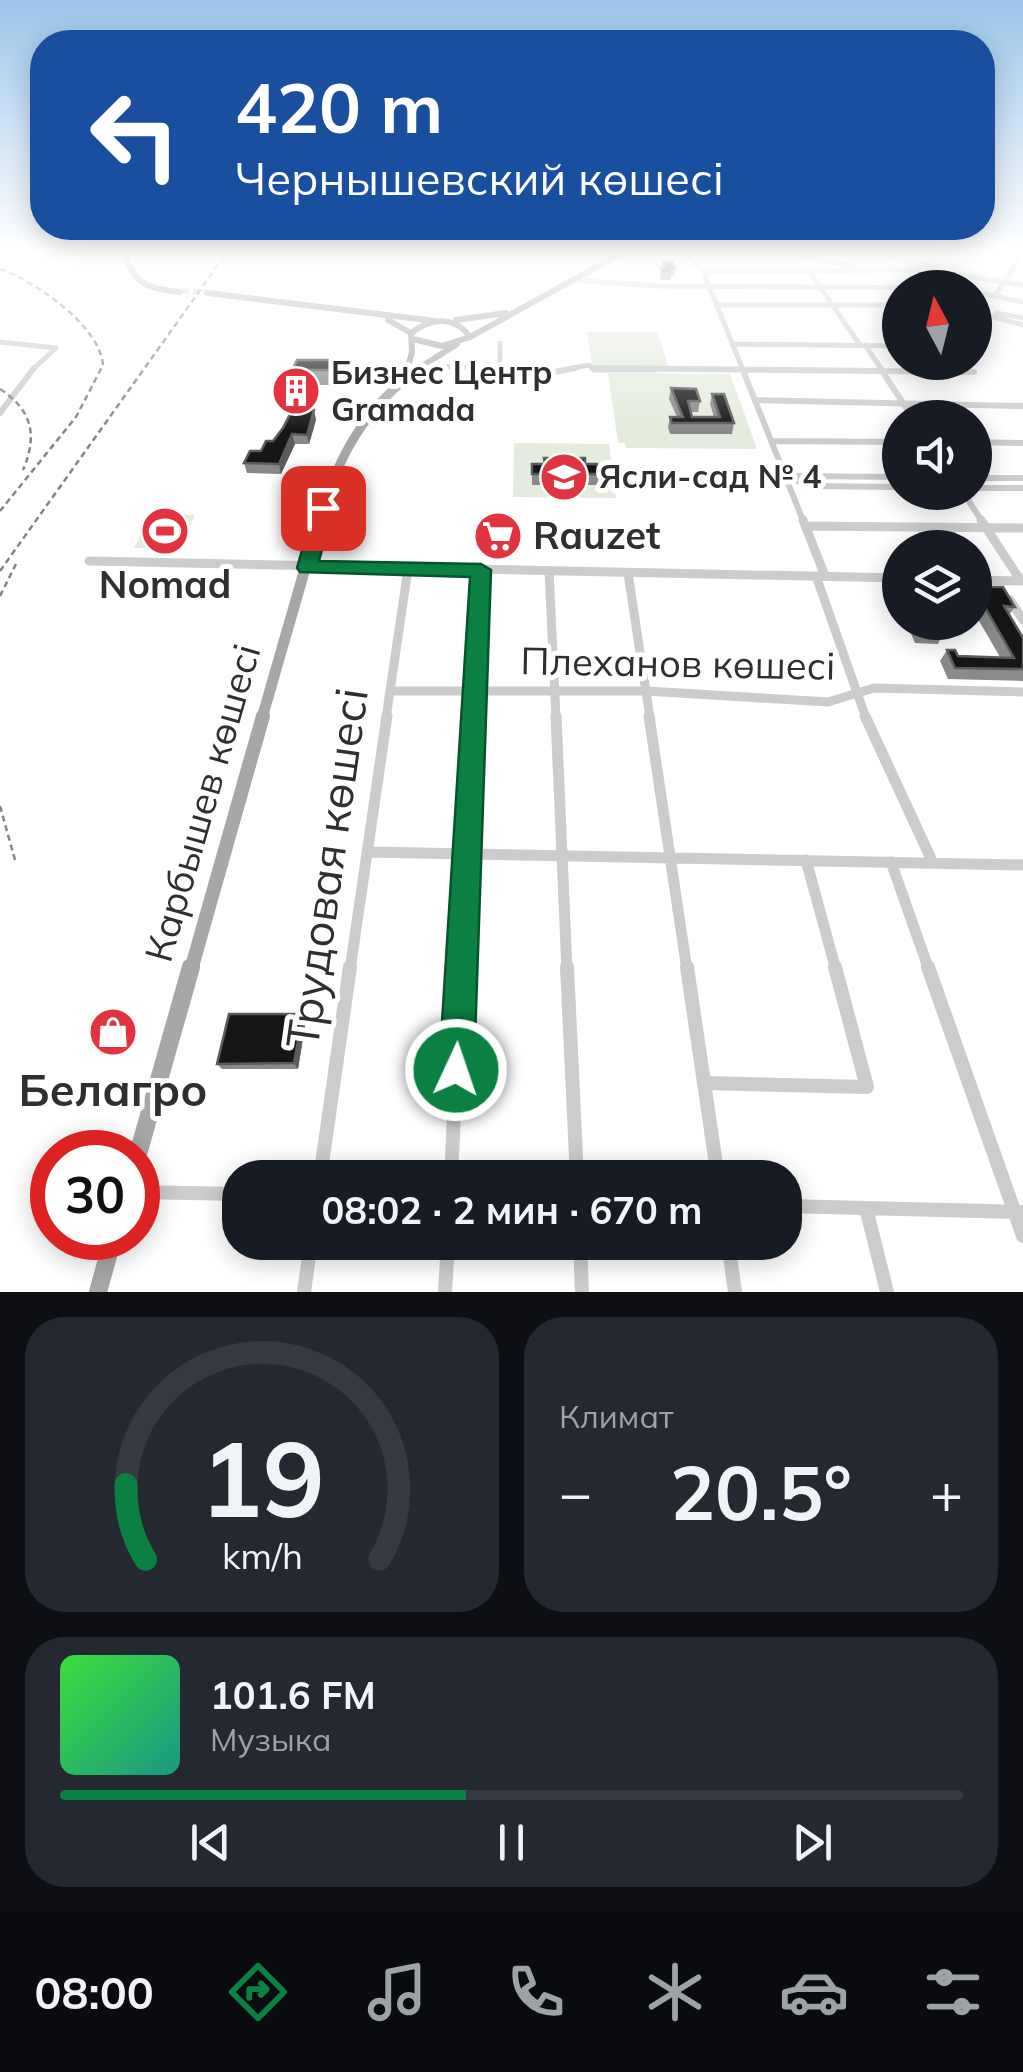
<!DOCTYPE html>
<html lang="ru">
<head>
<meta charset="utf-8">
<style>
	body { margin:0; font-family:Mulish,sans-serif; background:#242831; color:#f1f3f6; height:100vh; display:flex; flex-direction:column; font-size:38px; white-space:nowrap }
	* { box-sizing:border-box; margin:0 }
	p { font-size:32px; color:#9ea1a6 }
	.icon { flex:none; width:55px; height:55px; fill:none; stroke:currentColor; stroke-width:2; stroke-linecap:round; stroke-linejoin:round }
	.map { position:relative; height:1292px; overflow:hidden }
	.sheet { display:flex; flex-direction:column; gap:25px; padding:25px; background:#0d0f14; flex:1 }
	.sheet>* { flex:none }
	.guide { position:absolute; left:30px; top:30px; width:965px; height:210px; border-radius:40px; box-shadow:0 5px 25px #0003; background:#1a4fa0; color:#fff; overflow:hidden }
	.needle { width:65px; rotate:353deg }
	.buttons { position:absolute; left:882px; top:270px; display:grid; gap:20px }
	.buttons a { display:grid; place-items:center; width:110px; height:110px; border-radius:50%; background:#171b24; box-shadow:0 5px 25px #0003; font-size:50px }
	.speed { position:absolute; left:30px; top:1130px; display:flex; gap:20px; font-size:50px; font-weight:700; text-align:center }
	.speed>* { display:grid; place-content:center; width:130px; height:130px; border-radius:50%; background:#171b24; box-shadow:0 5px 25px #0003; line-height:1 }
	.speed .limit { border:15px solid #d22; background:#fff; color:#111 }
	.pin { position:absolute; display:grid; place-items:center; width:85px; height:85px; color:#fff; margin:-42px; border-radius:20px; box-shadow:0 5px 15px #0006 }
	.me { position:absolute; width:110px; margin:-55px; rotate:3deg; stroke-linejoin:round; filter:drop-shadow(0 0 8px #0008) }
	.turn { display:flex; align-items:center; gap:35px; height:210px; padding:0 40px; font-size:45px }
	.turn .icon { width:130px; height:130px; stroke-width:2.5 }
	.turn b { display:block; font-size:70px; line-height:85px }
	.big { font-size:75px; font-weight:700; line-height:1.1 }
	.sheet .tile { flex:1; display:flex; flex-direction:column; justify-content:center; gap:15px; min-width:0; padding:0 35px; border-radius:40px; background:#242831 }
	.sheet .dial { align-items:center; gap:0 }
	.dial svg { height:260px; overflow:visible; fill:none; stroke:#363941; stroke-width:7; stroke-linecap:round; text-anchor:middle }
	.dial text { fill:#f1f3f6; stroke:none }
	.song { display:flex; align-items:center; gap:30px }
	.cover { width:120px; height:120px; border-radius:15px; background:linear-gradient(135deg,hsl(120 70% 55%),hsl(170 70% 35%)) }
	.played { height:10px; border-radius:5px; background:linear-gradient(90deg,#0b8043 45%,#363941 45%) }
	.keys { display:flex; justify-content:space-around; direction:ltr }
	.heat { display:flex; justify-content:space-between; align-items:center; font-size:55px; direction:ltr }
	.sheet .tiles { flex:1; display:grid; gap:25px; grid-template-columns:1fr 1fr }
	.tile:last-child { grid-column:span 2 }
	.trip { position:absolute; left:222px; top:1160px; width:580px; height:100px; border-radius:40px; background:#171b24; box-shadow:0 5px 25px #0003; font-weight:700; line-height:100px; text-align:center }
	.tab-bar { display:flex; height:160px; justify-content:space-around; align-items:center; background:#090b0e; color:#9ea1a6 }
	.tab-bar .icon { width:70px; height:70px }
	.tab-bar .selected { color:#0b8043 }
	.tab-bar b { font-size:45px; color:#f1f3f6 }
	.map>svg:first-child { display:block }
</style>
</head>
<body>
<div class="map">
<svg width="1023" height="1292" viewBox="0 0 1023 1292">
	<rect width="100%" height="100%" fill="#fff"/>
	<path fill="#e4ecdd" d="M587 332H658L668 366H592Z
		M608 373 730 374 757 449 626 448 625 443H618Z
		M514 443 609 444 616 498 513 497Z
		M152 514 195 515 178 549 134 548Z"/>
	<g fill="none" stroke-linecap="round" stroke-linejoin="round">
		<path stroke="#d5d5d5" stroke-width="6" stroke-dasharray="6 4" stroke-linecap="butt" d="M183 290 208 293"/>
		<path stroke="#ccc" stroke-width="5" d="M682 251 703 271 743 370
			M777 251 853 266
			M867 251 938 267
			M703 271 927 270 1023 285
			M809 271 860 345
			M572 280 658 286 947 288
			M975 292 1023 302
			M995 296 1023 253
			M717 305H900
			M975 312 1023 325
			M996 313 1023 318
			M0 342 56 348 32 370
			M732 344 900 346
			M865 345 882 370
			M421 366 500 368V343
			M500 368 523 370
			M563 370 589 365 594 370H654"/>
		<path stroke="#ccc" stroke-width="6" d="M493 368H500
			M500 368 550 373 575 368
			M592 368 974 372
			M742 368 804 523
			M880 368 913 418
			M755 400 1023 406
			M0 413 34 368
			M772 441 900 442
			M975 442 1023 443
			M786 476 809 486 900 487
			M794 476 900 477
			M975 478H1023
			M975 488H1023
			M963 492 983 523"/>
		<path stroke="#ccc" stroke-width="9" d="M803 520 825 576
			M981 520 1021 581
			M806 526 1023 528
			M89 561 900 578
			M549 571 556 718
			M628 573 650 718
			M816 576 866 718
			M975 580 1022 581
			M1010 600 1023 620
			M391 691H646L828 702 874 688 1023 692
			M386 718 408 569
			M474 718 481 570"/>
		<path stroke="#ccc" stroke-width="11" d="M556 716 567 970
			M649 716 687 970
			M865 716 933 863
			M367 852 1023 865
			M806 860 836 970
			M891 862 929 970
			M350 970 387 716
			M461 970 474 716"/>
		<path stroke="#ccc" stroke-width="14" d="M567 967 577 1178
			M687 967 718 1178
			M928 967 1023 1236
			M704 1083 867 1087 835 967
			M320 1178 350 967
			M451 1178 461 967
			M138 1192 240 1194
			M785 1206 1023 1212
			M866 1208 887 1292
			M580 1242 582 1292
			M728 1242 735 1292
			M304 1292 311 1242
			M445 1292 448 1242"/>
		<path stroke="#a7a7a7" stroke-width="6" d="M124 251C133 285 147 288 180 292
			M208 293 435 321
			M388 320 411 333
			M456 320 506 313
			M470 337 625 251
			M407 370 412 352 411 333C431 318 454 315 470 337L442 346 413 339
			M416 370 457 344"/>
		<path stroke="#a7a7a7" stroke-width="9" d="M406 373 407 368
			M318 523C337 459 364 407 420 368"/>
		<path stroke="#a7a7a7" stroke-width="11" d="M262 718 319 520"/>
		<path stroke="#a7a7a7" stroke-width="14" d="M191 970 263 716"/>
		<path stroke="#a7a7a7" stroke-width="18" d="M138 1154 191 967
			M98 1292 113 1238"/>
		<path stroke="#848484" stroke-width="2.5" stroke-dasharray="6 4" stroke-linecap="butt" d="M0 269C35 281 100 326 103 365L76 417 0 511
			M0 389C32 410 38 435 23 470
			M0 571 228 251
			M0 596 16 564
			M0 806 15 860"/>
	</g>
	<path fill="#8a8a8a" d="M663 261 675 269 674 276H671L670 280H661L660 275Z
		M341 363 344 378 337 385H309L301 405H280L277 389 292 371Z
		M671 388 700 401 698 412H691L692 417H714L710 404 712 394 734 423 732 434H670L668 427 670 417H677L669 399Z
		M314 410 316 420 309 444H295L281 474 247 473 244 463 273 441 283 428Z
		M572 458 585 464 599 474 598 485H584V479H573Z
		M532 464H545L557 468 556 479H545V485H532Z
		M558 464 572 474 571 485H559Z
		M891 585H900V612H893L886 596Z
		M975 587 1015 607 1009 615 1023 638V681L948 679 940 661 947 650 958 656 1000 657 975 614Z
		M906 622H949L951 626 944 638H941L938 644 915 643Z
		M306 1020 298 1069H222L217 1064Z"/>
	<path fill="#5c5c5c" d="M341 363 344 378 337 385 334 370Z
		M306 370 309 385 301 405 298 389Z
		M314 410 316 420 309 444 307 435Z
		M292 434 295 444 281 474 279 464Z
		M303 1014 306 1020 298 1069 294 1063Z"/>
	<path fill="#161616" stroke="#5c5c5c" stroke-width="2.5" d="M663 261H672L675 269H670L671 273H662L661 268H666Z
		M297 360H337L341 363 334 370H306L298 389H277L285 371H292Z
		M671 388 696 389 700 401H688L692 417H720L712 394H724L734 423H672L670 417H683Z
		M292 410H314L307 435 292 434 279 464 244 463 250 451H261L266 441H273L283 428Z
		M544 458H556L557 468H545L546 474H532V464H545Z
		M572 458H585V464H597L599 474H585L584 468H573Z
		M558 464H571L572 474H559Z
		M891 585H900V601H898Z
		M975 587H1003L1015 607 1004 606 1023 638V669L955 668 947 650H955L958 656 1014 658 982 602H975Z
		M917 622H949L951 626H941L944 632H921Z
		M229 1014H303L294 1063 217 1064Z"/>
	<linearGradient id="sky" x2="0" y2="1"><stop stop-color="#9bc5e9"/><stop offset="0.58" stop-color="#fff"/><stop offset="1" stop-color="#fff" stop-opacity="0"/></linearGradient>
	<rect width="1023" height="432" fill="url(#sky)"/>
	<path fill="#0b8043" stroke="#07532c" stroke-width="2.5" d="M323 502 333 508 319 561 481 564 491 570 474 1070 469 1082 456 1087 444 1082 439 1070 470 577 300 572 297 568 314 508Z"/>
	<defs>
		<g id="building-disc" transform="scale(2.5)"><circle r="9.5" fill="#e23440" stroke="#fff"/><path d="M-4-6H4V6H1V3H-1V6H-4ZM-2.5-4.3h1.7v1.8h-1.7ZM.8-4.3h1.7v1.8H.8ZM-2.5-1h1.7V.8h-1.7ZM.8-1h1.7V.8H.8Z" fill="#fff"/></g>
		<g id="school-disc" transform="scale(2.5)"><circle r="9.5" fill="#e23440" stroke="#fff"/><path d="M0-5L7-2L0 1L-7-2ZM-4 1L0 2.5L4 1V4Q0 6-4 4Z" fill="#fff"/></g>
		<g id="stadium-disc" transform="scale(2.5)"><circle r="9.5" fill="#e23440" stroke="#fff"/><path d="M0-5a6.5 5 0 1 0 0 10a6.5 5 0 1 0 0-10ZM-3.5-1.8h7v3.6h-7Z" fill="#fff"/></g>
		<g id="supermarket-disc" transform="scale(2.5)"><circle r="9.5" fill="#e23440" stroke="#fff"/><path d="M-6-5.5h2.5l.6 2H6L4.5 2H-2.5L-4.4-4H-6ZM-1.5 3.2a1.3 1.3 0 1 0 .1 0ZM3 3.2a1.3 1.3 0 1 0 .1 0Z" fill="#fff"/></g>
		<g id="shop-disc" transform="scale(2.5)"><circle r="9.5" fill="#e23440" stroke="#fff"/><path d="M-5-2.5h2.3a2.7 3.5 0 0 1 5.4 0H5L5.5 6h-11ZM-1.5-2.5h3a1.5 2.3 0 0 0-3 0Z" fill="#fff"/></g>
	</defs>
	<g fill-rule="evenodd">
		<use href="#building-disc" x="296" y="391"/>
		<use href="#school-disc" x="564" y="477"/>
		<use href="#stadium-disc" x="165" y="531"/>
		<use href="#supermarket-disc" x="498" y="536"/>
		<use href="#shop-disc" x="113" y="1032"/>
	</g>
	<g text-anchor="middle" stroke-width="10" stroke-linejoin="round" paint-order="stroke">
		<g font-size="32" font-weight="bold" fill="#2f2f2f" stroke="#fff" text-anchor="start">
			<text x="331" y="384">Бизнес Центр<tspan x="331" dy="37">Gramada</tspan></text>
			<text x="599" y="488">Ясли-сад № 4</text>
		</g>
		<g font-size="38" font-weight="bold" fill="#2f2f2f" stroke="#fff" text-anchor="start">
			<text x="533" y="549">Rauzet</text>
			<text x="165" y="598" text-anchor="middle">Nomad</text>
		</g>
		<g font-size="38" fill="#2f2f2f" stroke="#fff">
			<text transform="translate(678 664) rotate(1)" y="13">Плеханов көшесі</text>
			<text transform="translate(203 803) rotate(-74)" y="13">Карбышев көшесі</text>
		</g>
		<g font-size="45" fill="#2f2f2f" stroke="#fff">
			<text transform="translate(327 868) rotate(-82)" y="16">Трудовая көшесі</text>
		</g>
		<g font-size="45" font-weight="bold" fill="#2f2f2f" stroke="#fff">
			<text x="113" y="1106">Белагро</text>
		</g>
	</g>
</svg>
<div class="buttons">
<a><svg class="needle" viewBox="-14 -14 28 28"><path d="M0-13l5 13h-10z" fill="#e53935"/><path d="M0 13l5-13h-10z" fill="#9ea1a6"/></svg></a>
<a><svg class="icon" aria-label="sound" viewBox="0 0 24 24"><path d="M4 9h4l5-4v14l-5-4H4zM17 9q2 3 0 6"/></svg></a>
<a><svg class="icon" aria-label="layers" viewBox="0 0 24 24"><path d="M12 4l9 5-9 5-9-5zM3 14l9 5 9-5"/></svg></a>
</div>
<div class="speed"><div class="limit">30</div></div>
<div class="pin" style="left:323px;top:508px;background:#d93025"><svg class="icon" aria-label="arrive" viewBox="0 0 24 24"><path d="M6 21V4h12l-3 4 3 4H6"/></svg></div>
<svg class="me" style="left:456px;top:1070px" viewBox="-20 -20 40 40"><circle r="17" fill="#0b8043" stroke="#fff" stroke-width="3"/><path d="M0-11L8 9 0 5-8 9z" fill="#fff"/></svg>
<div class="trip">08:02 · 2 мин · 670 m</div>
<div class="guide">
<div class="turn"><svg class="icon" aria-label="left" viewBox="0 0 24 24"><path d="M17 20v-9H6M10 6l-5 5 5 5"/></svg><div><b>420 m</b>Чернышевский көшесі</div></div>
</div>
</div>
<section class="sheet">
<div class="tiles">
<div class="tile dial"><svg viewBox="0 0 100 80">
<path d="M14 69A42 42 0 1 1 86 69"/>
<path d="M14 69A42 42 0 0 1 8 46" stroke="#0b8043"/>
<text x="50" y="56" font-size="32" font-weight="700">19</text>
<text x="50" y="72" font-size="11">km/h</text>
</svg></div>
<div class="tile"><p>Климат</p>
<div class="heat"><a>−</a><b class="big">20.5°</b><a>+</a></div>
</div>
<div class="tile">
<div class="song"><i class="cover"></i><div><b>101.6 FM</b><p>Музыка</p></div></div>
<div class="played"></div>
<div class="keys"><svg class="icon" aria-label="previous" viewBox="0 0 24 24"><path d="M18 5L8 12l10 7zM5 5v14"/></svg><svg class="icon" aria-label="pause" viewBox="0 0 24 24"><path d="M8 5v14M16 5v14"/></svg><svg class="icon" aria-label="next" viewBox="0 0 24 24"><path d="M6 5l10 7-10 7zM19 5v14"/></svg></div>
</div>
</div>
</section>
<nav class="tab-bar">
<b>08:00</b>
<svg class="icon selected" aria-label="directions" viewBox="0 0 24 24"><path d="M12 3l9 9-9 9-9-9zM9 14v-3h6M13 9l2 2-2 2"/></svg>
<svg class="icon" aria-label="music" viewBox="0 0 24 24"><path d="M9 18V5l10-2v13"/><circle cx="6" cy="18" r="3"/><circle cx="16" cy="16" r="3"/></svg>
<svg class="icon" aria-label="phone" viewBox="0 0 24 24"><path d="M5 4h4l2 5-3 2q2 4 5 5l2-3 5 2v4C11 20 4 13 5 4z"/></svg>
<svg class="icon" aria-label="climate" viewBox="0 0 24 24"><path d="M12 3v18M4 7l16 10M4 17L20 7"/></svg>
<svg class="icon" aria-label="car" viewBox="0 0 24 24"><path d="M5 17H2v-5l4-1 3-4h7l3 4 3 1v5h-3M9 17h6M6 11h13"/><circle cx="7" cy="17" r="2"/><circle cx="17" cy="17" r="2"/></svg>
<svg class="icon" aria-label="filters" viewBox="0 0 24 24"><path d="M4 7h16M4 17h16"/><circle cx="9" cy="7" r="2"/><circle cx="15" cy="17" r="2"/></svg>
</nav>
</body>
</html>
